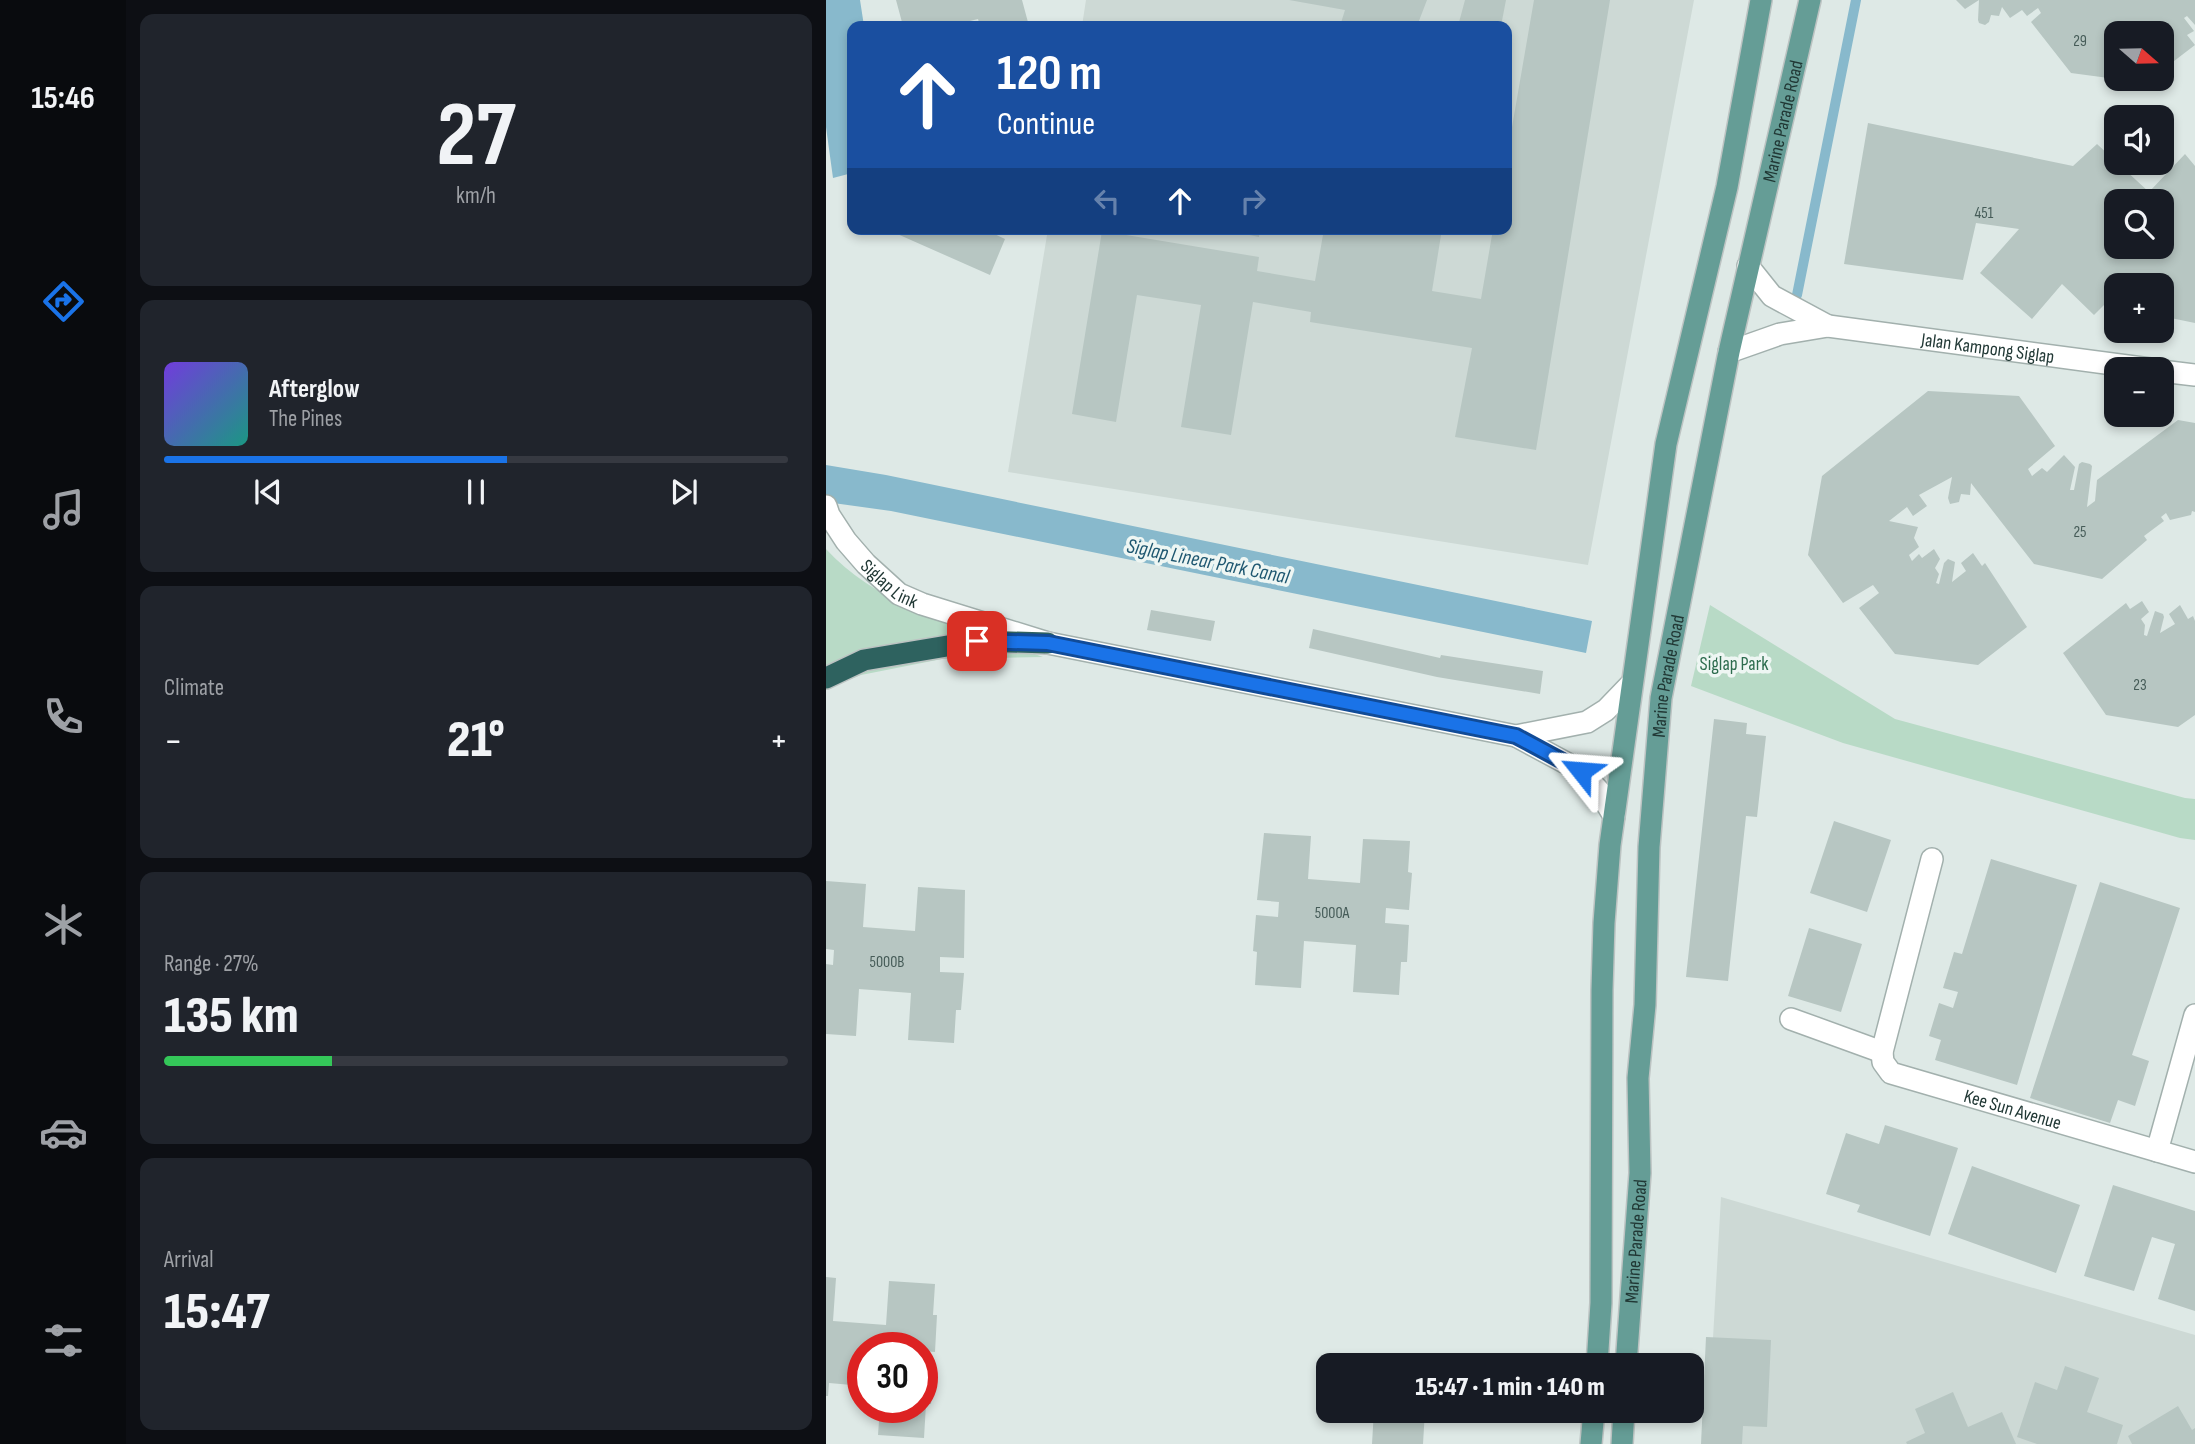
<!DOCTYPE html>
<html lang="en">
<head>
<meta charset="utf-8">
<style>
	body { margin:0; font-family:"Sofia Sans Condensed",sans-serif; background:#20242c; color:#f1f3f6; height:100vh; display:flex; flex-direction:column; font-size:26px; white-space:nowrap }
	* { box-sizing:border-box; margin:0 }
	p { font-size:23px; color:#9ea1a6 }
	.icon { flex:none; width:38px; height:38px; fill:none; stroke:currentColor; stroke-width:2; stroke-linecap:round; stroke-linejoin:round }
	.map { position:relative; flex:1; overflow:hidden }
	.details { display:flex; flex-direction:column; gap:14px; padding:14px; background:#0d0f14; width:700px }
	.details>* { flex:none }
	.hud { position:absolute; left:21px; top:21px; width:665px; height:214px; border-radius:14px; box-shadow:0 4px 10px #0003; background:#1a4fa0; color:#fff; overflow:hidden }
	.needle { width:46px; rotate:110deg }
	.fabs { position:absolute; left:1278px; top:21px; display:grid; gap:14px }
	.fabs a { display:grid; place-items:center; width:70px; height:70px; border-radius:14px; background:#171b24; box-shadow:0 4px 10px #0003; font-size:35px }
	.speed { position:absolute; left:21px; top:1332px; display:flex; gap:14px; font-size:35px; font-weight:700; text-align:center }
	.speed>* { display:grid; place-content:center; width:91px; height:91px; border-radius:50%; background:#171b24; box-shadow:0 4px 10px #0003; line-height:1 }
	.speed .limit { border:10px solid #d22; background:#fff; color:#111 }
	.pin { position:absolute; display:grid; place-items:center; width:60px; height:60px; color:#fff; margin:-30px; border-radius:14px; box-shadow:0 4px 10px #0006 }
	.me { position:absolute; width:77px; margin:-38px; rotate:298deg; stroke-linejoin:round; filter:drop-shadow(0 0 5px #0008) }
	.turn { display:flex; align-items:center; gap:24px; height:147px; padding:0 35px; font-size:32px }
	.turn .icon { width:91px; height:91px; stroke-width:2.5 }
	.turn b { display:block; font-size:49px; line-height:60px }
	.lanes { display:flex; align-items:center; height:66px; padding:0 35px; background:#0003; justify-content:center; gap:35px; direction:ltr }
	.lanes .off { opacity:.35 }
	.big { font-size:52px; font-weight:800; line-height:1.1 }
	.details .tile { flex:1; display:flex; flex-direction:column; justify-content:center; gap:10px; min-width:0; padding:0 24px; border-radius:14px; background:#20242c }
	.details .dial { align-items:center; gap:0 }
	.dial b { font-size:91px; line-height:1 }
	.song { display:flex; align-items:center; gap:21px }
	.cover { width:84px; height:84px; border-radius:10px; background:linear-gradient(135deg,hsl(260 70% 55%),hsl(170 70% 35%)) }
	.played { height:7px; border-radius:4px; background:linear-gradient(90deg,#1a73e8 55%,#363941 55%) }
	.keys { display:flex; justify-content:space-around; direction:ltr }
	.heat { display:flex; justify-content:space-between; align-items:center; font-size:38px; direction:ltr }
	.charge { height:10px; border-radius:5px; background:linear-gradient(90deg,#34c759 27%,#363941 0) }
	.trip { position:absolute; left:490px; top:1353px; width:388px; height:70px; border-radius:14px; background:#171b24; box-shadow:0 4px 10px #0003; font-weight:800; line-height:70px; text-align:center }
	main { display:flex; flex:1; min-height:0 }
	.menu { display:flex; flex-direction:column; width:126px; justify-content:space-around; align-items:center; background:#090b0e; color:#9ea1a6 }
	.menu .icon { width:49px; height:49px }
	.menu .on { color:#1a73e8 }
	.menu b { font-size:32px; color:#f1f3f6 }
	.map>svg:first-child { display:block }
</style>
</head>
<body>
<main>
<nav class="menu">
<b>15:46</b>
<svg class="icon on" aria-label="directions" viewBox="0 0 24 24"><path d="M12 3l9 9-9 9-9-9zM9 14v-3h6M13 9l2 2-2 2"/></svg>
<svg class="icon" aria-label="music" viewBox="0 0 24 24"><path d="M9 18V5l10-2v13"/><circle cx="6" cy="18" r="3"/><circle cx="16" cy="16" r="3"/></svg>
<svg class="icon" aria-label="phone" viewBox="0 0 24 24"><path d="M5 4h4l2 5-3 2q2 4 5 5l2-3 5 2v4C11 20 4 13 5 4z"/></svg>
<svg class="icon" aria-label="climate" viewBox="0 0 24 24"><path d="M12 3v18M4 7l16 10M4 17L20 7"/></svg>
<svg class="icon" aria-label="car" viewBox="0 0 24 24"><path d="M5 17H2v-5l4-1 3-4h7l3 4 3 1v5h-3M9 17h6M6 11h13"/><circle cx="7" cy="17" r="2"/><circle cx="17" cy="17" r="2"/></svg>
<svg class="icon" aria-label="filters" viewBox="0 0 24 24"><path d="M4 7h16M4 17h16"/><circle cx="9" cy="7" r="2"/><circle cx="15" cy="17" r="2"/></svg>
</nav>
<section class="details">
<div class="tile dial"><b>27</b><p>km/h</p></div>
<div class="tile">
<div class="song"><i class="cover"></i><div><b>Afterglow</b><p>The Pines</p></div></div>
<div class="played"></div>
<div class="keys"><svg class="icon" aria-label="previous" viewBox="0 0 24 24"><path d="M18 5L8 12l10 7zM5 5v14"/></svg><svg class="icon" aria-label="pause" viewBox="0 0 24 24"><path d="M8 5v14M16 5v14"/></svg><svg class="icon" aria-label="next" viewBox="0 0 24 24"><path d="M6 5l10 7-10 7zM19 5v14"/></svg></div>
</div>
<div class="tile"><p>Climate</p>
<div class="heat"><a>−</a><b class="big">21°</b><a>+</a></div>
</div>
<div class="tile"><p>Range · 27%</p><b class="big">135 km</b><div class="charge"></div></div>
<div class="tile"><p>Arrival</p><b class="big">15:47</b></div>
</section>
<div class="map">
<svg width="1369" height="1444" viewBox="0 0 1369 1444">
	<rect width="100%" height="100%" fill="#dee9e6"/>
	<path fill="#cdd9d5" d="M260 0H868L762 565 182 472 222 229H681V26H256Z
		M895 1197 1369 1335V1444H881Z"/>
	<path fill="#b8dac6" d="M0 549C52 607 146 631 217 657L116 659 35 675 0 689Z
		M884 605 1069 719 1359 798 1369 799V840L1354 838 1017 743 865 686Z"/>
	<path fill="#88b9cc" d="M0 0H34L38 26H26V173L7 178 0 127Z
		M0 465 60 475 766 621 760 653 65 511 0 502Z"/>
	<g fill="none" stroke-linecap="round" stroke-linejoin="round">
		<path stroke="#88b9cc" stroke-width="10" d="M971 295 1030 0"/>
	</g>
	<path fill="#b7c6c2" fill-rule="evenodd" d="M70 0H196L203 26H154L152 19 136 23 137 26H77Z
		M463 0H601L591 26H514L519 10Z
		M639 0H680L675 26H632Z
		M708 0H784L710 450 629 437 646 348 484 322 485 312 427 302 405 435 355 427 375 305 311 295 290 422 246 414 276 231 433 257 431 271 489 281 498 229H616L606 291 655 299 666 235 637 229H681V156Z
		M1130 0H1369V25L1361 16 1358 18 1368 31 1361 35 1369 45 1335 71V33H1290V79L1245 73 1205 22 1215 13 1212 8 1201 16 1196 10 1184 18 1176 7 1173 16 1165 15 1163 22 1159 25 1153 23 1152 20 1153 0 1139 9Z
		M1299 79H1325L1319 83Z
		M1042 123 1247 166 1271 144 1323 192 1359 154 1369 166V323L1335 316V307L1341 287 1335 285H1290V293L1268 315 1236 284 1206 319 1154 273 1193 229 1150 223 1137 280 1018 264ZM1290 201H1335V247H1290Z
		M60 229H158L179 239 164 275Z
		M394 229H434L433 237Z
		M1102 391 1193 396 1229 446 1202 469 1206 476 1216 468 1221 472 1238 455 1249 467 1244 490H1248L1253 464 1256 462 1264 464 1266 466 1261 507 1269 501 1271 480 1352 420 1369 423V512L1366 511 1365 515 1344 520 1340 513 1335 517 1338 521 1318 536 1321 540 1276 579 1208 564 1145 483 1144 495 1135 494 1133 502 1124 504 1122 498 1126 477 1093 495 1101 506 1087 516 1081 507 1063 521 1092 527 1088 538 1093 547 1083 555 1086 561 1093 554 1096 558 1108 549 1114 559 1109 568 1113 574 1110 583 1113 584 1118 563 1122 559 1129 562 1126 582 1140 571 1135 563 1147 553 1156 566 1159 563 1201 627 1152 665 1069 654 1033 608 1053 593 1047 585 1017 603 982 555 996 476Z
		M1316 601 1323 612 1315 619 1319 625 1318 635 1321 636 1329 611 1337 614 1338 617 1334 633 1349 624 1343 614 1354 605 1362 619 1367 616 1369 621V715L1352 727 1280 715 1237 653 1300 603 1304 609Z
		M325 610 389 621 385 641 321 630Z
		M487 629 614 658 615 655 717 671 714 694 611 677 483 648Z
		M888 719 921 723 920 734 940 736 931 817 920 816 902 981 860 977Z
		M1008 821 1065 840 1041 912 984 893Z
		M438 833 485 836 482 879 534 883 537 839 584 841 582 872 586 873 583 910 560 908 559 923 583 925 581 962H575L573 995 527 992 530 945 478 941 475 988 429 985 431 952 427 951 430 915 452 917 453 902 431 900Z
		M1165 859 1251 885 1191 1085 1109 1060 1115 1040 1103 1036 1113 1003 1127 1008 1132 992 1117 988 1128 952 1136 954Z
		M0 881 40 884 37 927 89 931 92 887 139 890 138 958 114 957V972L138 973 135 1010H130L128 1043 82 1040 85 993 33 989 30 1036 0 1034V964L7 965 8 950 0 949Z
		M1274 882 1354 908 1306 1055 1323 1061 1309 1106 1292 1100 1284 1123 1204 1098Z
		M983 928 1036 944 1015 1012 962 996Z
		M1059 1125 1132 1148 1104 1236 1031 1212 1034 1205 1000 1194 1020 1133 1053 1144Z
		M1146 1166 1254 1205 1230 1273 1122 1234Z
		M1287 1185 1369 1211V1311L1332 1299 1349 1244 1326 1237 1308 1291 1258 1276Z
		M0 1277 10 1278 7 1321 60 1325 63 1281 109 1284 107 1315H111L109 1352 96 1351V1348H37V1386L3 1383 2 1396H0Z
		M880 1337 945 1340 941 1427 917 1426 916 1444H875Z
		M552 1354 602 1357V1365H551Z
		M96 1366 108 1367 105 1404H100L98 1438 52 1435 54 1407H96Z
		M1239 1366 1273 1378 1261 1412 1297 1425 1291 1444H1211L1191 1437 1209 1382 1231 1390Z
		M1127 1392 1142 1427 1176 1412 1190 1444H1081L1080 1442 1099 1433 1089 1409Z
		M1352 1406 1366 1430 1369 1428V1444H1306L1302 1436Z
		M548 1410H599L597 1444H546Z"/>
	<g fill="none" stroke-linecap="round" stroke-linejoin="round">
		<g stroke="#a2b0ad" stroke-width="24">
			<g id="minor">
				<path d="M922 266 946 296 1002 326"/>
				<path id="s1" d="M903 352 954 334 1002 326 1324 369"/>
				<path d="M1335 371 1369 375"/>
				<path id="s2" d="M0 506 3 515 20 541 40 564 73 594 96 604 222 643 690 736 755 771 773 791 788 816"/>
				<path d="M690 736 761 722 780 710 806 683"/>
				<path id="s3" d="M1106 859 1056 1052 1057 1062 1065 1073 1369 1162"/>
				<path d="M965 1019 1056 1052"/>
				<path d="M1331 1151 1369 1015"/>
			</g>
		</g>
		<g stroke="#bcc3c2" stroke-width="24">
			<g id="primary">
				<path d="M771 1365 775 1303 776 990 778 923 784 845 840 444 901 187 935 0"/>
				<path id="s4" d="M800 1365 814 1173 812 1078 819 1005 823 847 835 698 903 352 984 0"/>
				<path d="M765 1444 768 1410"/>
				<path d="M796 1444 798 1410"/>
			</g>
		</g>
		<g stroke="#bcc3c2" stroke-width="24">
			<path id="motorway" d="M0 678 38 660 151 641 222 643"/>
		</g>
		<use href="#minor" stroke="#fff" stroke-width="21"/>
		<use href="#primary" stroke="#659d96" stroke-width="21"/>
		<use href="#motorway" stroke="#2e625f" stroke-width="21"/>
	</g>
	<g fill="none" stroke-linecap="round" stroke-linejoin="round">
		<g stroke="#114b97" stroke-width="18">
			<path id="route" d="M151 641 222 643 690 736 755 771"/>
		</g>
		<use href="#route" stroke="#1a73e8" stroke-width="12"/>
	</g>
	<g text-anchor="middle" stroke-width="7" stroke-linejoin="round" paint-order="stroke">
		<g font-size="16" fill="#465c58">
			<text x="1254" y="46">29</text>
			<text x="1158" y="218">451</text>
			<text x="1254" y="537">25</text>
			<text x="1314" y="690">23</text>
			<text x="506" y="918">5000A</text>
			<text x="61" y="967">5000B</text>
		</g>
		<g font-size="19" fill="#213835" stroke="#eef6f3">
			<text dy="7" stroke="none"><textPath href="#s4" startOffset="1258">Marine Parade Road</textPath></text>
			<text dy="7" stroke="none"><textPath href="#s1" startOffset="264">Jalan Kampong Siglap</textPath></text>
			<text dy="7" stroke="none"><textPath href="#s2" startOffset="102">Siglap Link</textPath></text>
			<text dy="7" stroke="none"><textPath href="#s4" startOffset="691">Marine Parade Road</textPath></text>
			<text dy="7" stroke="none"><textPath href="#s3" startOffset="350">Kee Sun Avenue</textPath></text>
			<text dy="7" stroke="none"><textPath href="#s4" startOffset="124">Marine Parade Road</textPath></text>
		</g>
		<g font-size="19" fill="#2d6c4e" stroke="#eef6f3">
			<text x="908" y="670">Siglap Park</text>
		</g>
		<g font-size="21" font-style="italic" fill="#1e5770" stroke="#eef6f3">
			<text transform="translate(382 561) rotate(11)" y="7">Siglap Linear Park Canal</text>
		</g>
	</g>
</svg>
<div class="fabs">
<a><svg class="needle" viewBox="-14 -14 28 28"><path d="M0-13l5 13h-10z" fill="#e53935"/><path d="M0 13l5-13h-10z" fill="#9ea1a6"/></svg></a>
<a><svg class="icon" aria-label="sound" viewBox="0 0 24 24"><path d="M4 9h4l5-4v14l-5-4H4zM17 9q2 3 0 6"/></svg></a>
<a><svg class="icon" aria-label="search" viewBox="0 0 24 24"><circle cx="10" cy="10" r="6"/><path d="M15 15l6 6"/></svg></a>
<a>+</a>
<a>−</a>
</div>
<div class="speed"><div class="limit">30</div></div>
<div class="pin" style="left:151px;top:641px;background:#d93025"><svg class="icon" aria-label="arrive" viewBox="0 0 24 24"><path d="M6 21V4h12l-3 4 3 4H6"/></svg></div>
<svg class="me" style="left:755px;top:771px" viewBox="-20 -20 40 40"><path d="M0-17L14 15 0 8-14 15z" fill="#1a73e8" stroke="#fff" stroke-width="4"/></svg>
<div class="trip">15:47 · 1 min · 140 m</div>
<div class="hud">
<div class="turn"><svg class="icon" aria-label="ahead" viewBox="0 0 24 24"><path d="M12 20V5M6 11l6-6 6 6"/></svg><div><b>120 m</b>Continue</div></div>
<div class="lanes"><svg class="icon off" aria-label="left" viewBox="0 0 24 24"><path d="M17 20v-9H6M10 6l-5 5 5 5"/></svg><svg class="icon" aria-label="ahead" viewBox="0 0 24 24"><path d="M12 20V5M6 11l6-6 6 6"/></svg><svg class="icon off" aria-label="right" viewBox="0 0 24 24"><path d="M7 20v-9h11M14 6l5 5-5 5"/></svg></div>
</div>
</div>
</main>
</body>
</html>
